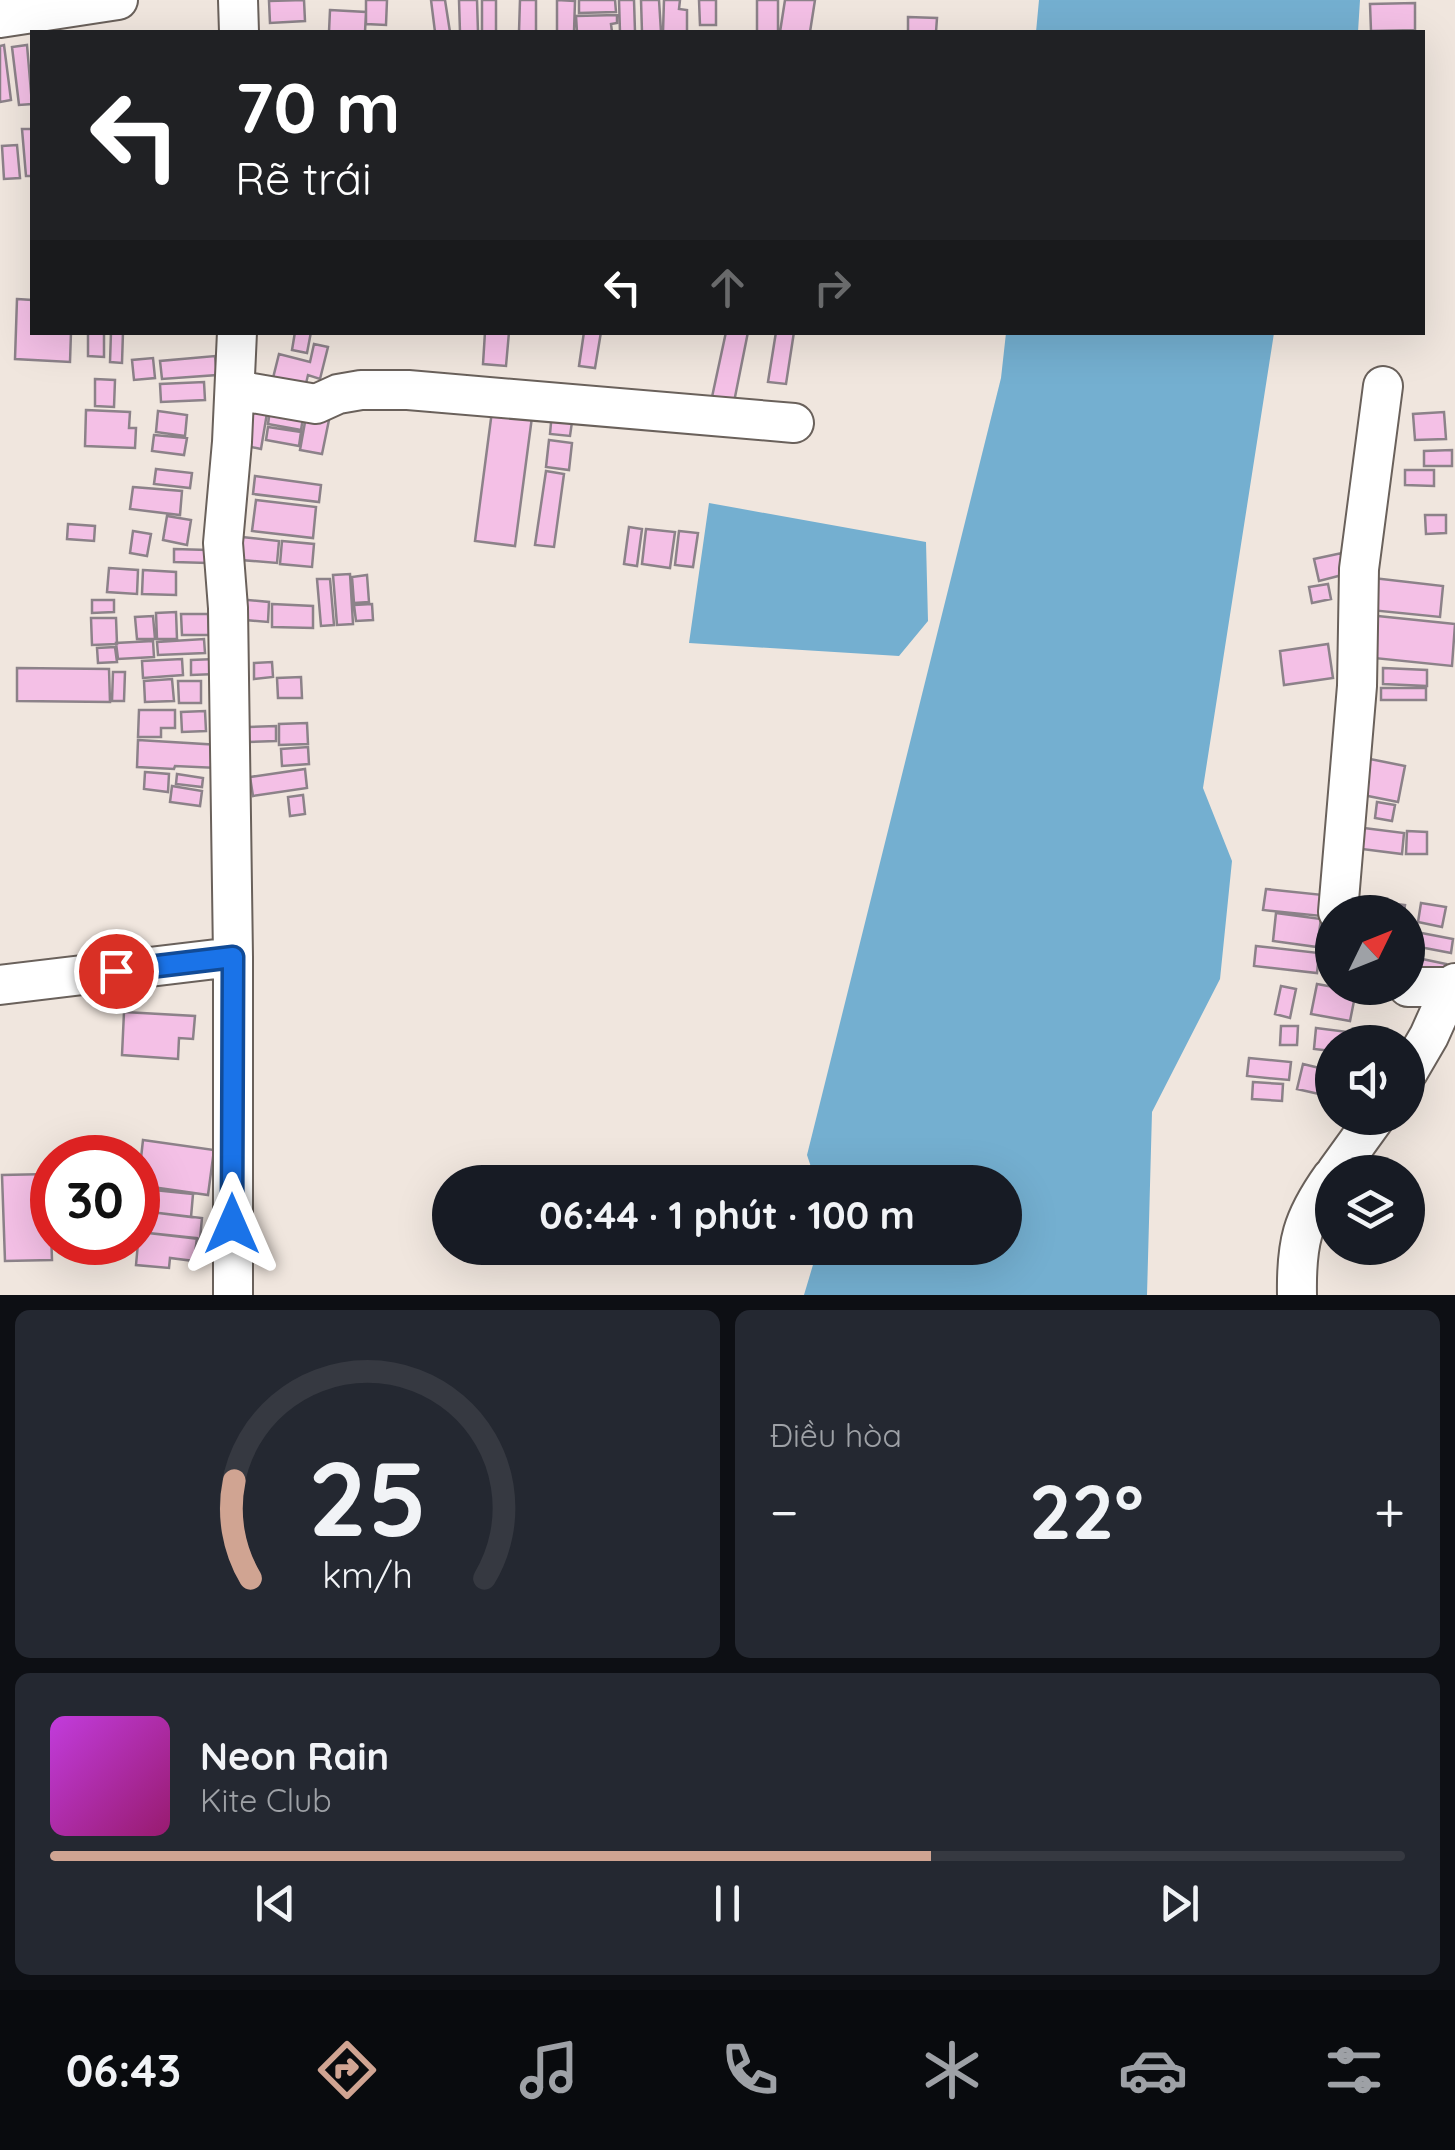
<!DOCTYPE html>
<html lang="vi">
<head>
<meta charset="utf-8">
<style>
	body { margin:0; font-family:Quicksand,sans-serif; background:#242831; color:#f1f3f6; height:100vh; display:flex; flex-direction:column; font-size:38px; white-space:nowrap }
	* { box-sizing:border-box; margin:0 }
	p { font-size:32px; color:#9ea1a6 }
	.icon { flex:none; width:55px; height:55px; fill:none; stroke:currentColor; stroke-width:2; stroke-linecap:round; stroke-linejoin:round }
	.map { position:relative; height:1295px; overflow:hidden }
	.drawer { display:flex; flex-direction:column; gap:15px; padding:15px; background:#0d0f14; flex:1 }
	.drawer>* { flex:none }
	.guide { position:absolute; left:30px; top:30px; width:1395px; height:305px; border-radius:0px; box-shadow:0 10px 40px #0002; background:#202124; color:#fff; overflow:hidden }
	.needle { width:65px; rotate:47deg }
	.controls { position:absolute; left:1315px; top:895px; display:grid; gap:20px }
	.controls a { display:grid; place-items:center; width:110px; height:110px; border-radius:50%; background:#171b24; box-shadow:0 10px 40px #0002; font-size:50px }
	.speed { position:absolute; left:30px; top:1135px; display:flex; gap:20px; font-size:50px; font-weight:700; text-align:center }
	.speed>* { display:grid; place-content:center; width:130px; height:130px; border-radius:50%; background:#171b24; box-shadow:0 10px 40px #0002; line-height:1 }
	.speed .limit { border:15px solid #d22; background:#fff; color:#111 }
	.pin { position:absolute; display:grid; place-items:center; width:85px; height:85px; color:#fff; margin:-42px; border:5px solid #fff; border-radius:50%; box-shadow:0 2px 10px #0007 }
	.me { position:absolute; width:110px; margin:-55px; rotate:0deg; stroke-linejoin:round; filter:drop-shadow(0 0 8px #0008) }
	.turn { display:flex; align-items:center; gap:35px; height:210px; padding:0 40px; font-size:45px }
	.turn .icon { width:130px; height:130px; stroke-width:2.5 }
	.turn b { display:block; font-size:70px; line-height:85px }
	.lanes { display:flex; align-items:center; height:95px; padding:0 40px; background:#0003; justify-content:center; gap:50px; direction:ltr }
	.lanes .off { opacity:.35 }
	.big { font-size:75px; font-weight:800; line-height:1.1 }
	.drawer .tile { flex:1; display:flex; flex-direction:column; justify-content:center; gap:15px; min-width:0; padding:0 35px; border-radius:15px; background:#242831 }
	.drawer .dial { align-items:center; gap:0 }
	.dial svg { height:260px; overflow:visible; fill:none; stroke:#363941; stroke-width:7; stroke-linecap:round; text-anchor:middle }
	.dial text { fill:#f1f3f6; stroke:none }
	.song { display:flex; align-items:center; gap:30px }
	.cover { width:120px; height:120px; border-radius:15px; background:linear-gradient(135deg,hsl(290 70% 55%),hsl(320 70% 35%)) }
	.played { height:10px; border-radius:5px; background:linear-gradient(90deg,#d0a492 65%,#363941 65%) }
	.keys { display:flex; justify-content:space-around; direction:ltr }
	.heat { display:flex; justify-content:space-between; align-items:center; font-size:55px; direction:ltr }
	.drawer .tiles { flex:1; display:grid; gap:15px; grid-template-columns:1fr 1fr }
	.tile:last-child { grid-column:span 2 }
	.trip { position:absolute; left:432px; top:1165px; width:590px; height:100px; border-radius:50px; background:#171b24; box-shadow:0 10px 40px #0002; font-weight:800; line-height:100px; text-align:center }
	.tab-bar { display:flex; height:160px; justify-content:space-around; align-items:center; background:#090b0e; color:#9ea1a6 }
	.tab-bar .icon { width:70px; height:70px }
	.tab-bar .current { color:#d0a492 }
	.tab-bar b { font-size:45px; color:#f1f3f6 }
	.map>svg:first-child { display:block }
</style>
</head>
<body>
<div class="map">
<svg width="1455" height="1295" viewBox="0 0 1455 1295">
	<rect width="100%" height="100%" fill="#f0e6de"/>
	<path fill="#74afd0" d="M1039 0H1360L1358 32H1036Z
		M1006 333H1274L1203 788 1232 861 1220 979 1152 1112 1147 1295H804L818 1248H1005V1182H816L807 1155 1001 378Z
		M709 503 926 542 928 621 899 656 689 643Z"/>
	<path fill="#f4c0e6" stroke="#8c8289" stroke-width="2.5" d="M304 0 305 21 270 23 269 1Z
		M366 0H387L386 25 366 24Z
		M431 0H445L450 32H435Z
		M459 0H477L478 32H460Z
		M482 0H496V32H482Z
		M520 0H536V32H519Z
		M557 0 575 1 574 32H557Z
		M579 0H615L616 12 579 13Z
		M619 0H634L635 32H620Z
		M641 0H659L661 32H642Z
		M664 0H680L679 9 687 10V32H663Z
		M699 0H716V25H700Z
		M757 0H778V32H757Z
		M785 0H815L810 32H780Z
		M1415 3V30L1371 31 1370 4Z
		M330 10 366 12 365 32H329Z
		M617 15V23L611 24 612 32H577L576 16Z
		M908 17 937 18 936 32H908Z
		M4 45 11 100 0 102V46Z
		M27 45 32 104 19 105 12 47Z
		M22 129H32V176H26Z
		M17 145 20 178 4 179 2 146Z
		M17 299 32 300V332H71L70 362 15 359Z
		M88 332H104V357L88 356Z
		M111 332H123L122 363 110 362Z
		M295 332H311L307 353 292 350Z
		M485 332H509L506 366 483 364Z
		M584 332H601L595 368 579 366Z
		M726 332H748L734 402 712 397Z
		M776 332H794L786 384 768 382Z
		M314 344 328 347 320 379 308 375 304 392 270 390 279 354 310 362Z
		M215 356 217 375 162 379 160 361Z
		M153 358 155 378 134 380 132 360Z
		M95 379 115 380 114 407 95 406Z
		M204 382 205 400 161 402 160 384Z
		M245 396 269 401 261 449 237 444Z
		M305 406 301 430 268 424 270 410Z
		M86 410 130 412 129 428H136L135 448 85 446Z
		M158 411 187 415 185 436 156 432Z
		M307 411 330 415 322 454 300 450Z
		M492 411 532 417 515 546 475 541Z
		M552 412 573 415 570 436 550 434Z
		M1444 412 1446 439 1415 440 1413 414Z
		M268 427 301 432 299 446 266 440Z
		M154 435 187 438 184 455 152 451Z
		M549 440 572 443 569 470 546 467Z
		M1452 450V466H1424V451Z
		M156 469 192 473 190 488 154 484Z
		M1405 470H1434V486L1405 485Z
		M546 471 564 474 554 547 535 545Z
		M255 476 321 485 319 502 253 494Z
		M133 487 182 491 180 515 130 509Z
		M256 500 316 507 313 538 252 531Z
		M1425 515H1446V533L1426 534Z
		M167 516 191 520 187 545 163 540Z
		M68 524 95 526 94 541 67 539Z
		M629 527 642 529 637 566 624 564Z
		M646 529 675 532 670 568 642 564Z
		M133 531 151 534 147 556 130 553Z
		M679 531 698 533 693 567 675 565Z
		M242 537 279 541 277 563 241 560Z
		M282 541 314 544 312 567 280 564Z
		M174 549 208 550V563L174 562Z
		M1342 553 1346 574 1319 581 1314 559Z
		M109 568 138 570 137 594 107 592Z
		M143 570 176 572V595L142 594Z
		M350 574 353 624 337 625 333 575Z
		M367 575 369 602 354 603 352 577Z
		M1373 578 1443 586 1440 617 1370 610Z
		M317 579H330L334 625 321 626Z
		M1328 584 1331 599 1312 603 1309 587Z
		M237 599 269 602 268 622 235 619Z
		M92 600H114V612L92 613Z
		M272 604 313 606V628L272 627Z
		M372 604 373 620 356 621 354 605Z
		M176 612 177 639H157L156 613Z
		M181 614H208L209 635H182Z
		M1368 615 1455 624 1452 666 1364 657Z
		M153 616 155 639H137L135 617Z
		M91 618H116L117 644 92 645Z
		M204 639 205 653 158 655 157 642Z
		M153 641 154 657 118 659 116 643Z
		M1328 644 1333 678 1284 685 1280 651Z
		M115 647 117 662 98 663 97 648Z
		M182 659 183 675 143 678 142 661Z
		M215 659 216 674 191 675V660Z
		M272 662 273 677 254 679V663Z
		M17 668 109 669 110 702 17 701Z
		M1383 668 1427 670V686L1383 684Z
		M113 672H125L124 701H112Z
		M301 677 302 698H278L277 678Z
		M172 679 174 701 145 702 144 681Z
		M178 681H201V703H179Z
		M1381 688H1426V700H1381Z
		M139 710H175V728H161V737H138Z
		M205 711 206 731 182 732 181 712Z
		M307 723 308 744 279 745V724Z
		M276 726V741L248 742V727Z
		M138 740 220 745 218 768 175 766 174 769 137 767Z
		M308 747 309 764 282 766 281 749Z
		M1365 758 1405 766 1398 802 1358 794Z
		M305 769 307 788 253 796 250 777Z
		M145 772 169 774 168 792 144 789Z
		M177 774 203 778 202 787 176 784Z
		M172 786 202 791 200 806 170 802Z
		M303 795 305 814 290 816 288 797Z
		M1377 802 1395 805 1392 821 1375 818Z
		M1348 826 1404 833 1402 854 1346 847Z
		M1407 831 1427 832V854H1406Z
		M1266 889 1333 896 1331 917 1263 910Z
		M1335 896 1405 905 1404 912H1333Z
		M1421 903 1446 907 1442 927 1418 922Z
		M1276 913 1321 919 1317 947 1273 941Z
		M1411 931 1453 939 1451 953 1409 945Z
		M1256 946 1319 953 1317 973 1254 966Z
		M1408 956 1446 964 1442 982 1408 974Z
		M1317 984 1356 991 1350 1021 1311 1014Z
		M1281 986 1296 989 1290 1018 1275 1014Z
		M124 1012 195 1016 193 1039 179 1038 178 1059 122 1055Z
		M1281 1026H1298L1297 1045H1280Z
		M1316 1028 1348 1032 1347 1042H1332V1051L1314 1049Z
		M1249 1058 1291 1062 1289 1080 1247 1076Z
		M1303 1064 1332 1071V1097L1297 1089Z
		M1253 1082 1283 1084 1282 1101 1252 1099Z
		M143 1140 214 1150 208 1195 138 1185Z
		M49 1174 52 1260 5 1261 2 1175Z
		M144 1189 193 1194 191 1217 142 1211Z
		M142 1211 202 1218 200 1239 139 1232Z
		M139 1232 197 1238 194 1261 170 1258 169 1268 136 1265Z"/>
	<g fill="none" stroke-linecap="round" stroke-linejoin="round">
		<g stroke="#6a615b" stroke-width="42">
			<path id="minor" d="M238 0 239 32
				M0 18 118 0
				M235 390 316 404 338 394 361 390H408L794 423
				M1338 912 1357 686 1359 569 1383 386
				M233 957 228 608 223 543 232 442 237 332
				M0 985 233 957V1295
				M1408 987H1451
				M1408 1072 1429 1036 1451 987 1455 983
				M1336 1172 1375 1118
				M1297 1295C1296 1243 1302 1219 1332 1177"/>
		</g>
		<use href="#minor" stroke="#fff" stroke-width="38"/>
	</g>
	<g fill="none" stroke-linecap="round" stroke-linejoin="round">
		<g stroke="#114b97" stroke-width="25">
			<path id="route" d="M116 971 233 957 232 1224"/>
		</g>
		<use href="#route" stroke="#1a73e8" stroke-width="18"/>
	</g>
</svg>
<div class="controls">
<a><svg class="needle" viewBox="-14 -14 28 28"><path d="M0-13l5 13h-10z" fill="#e53935"/><path d="M0 13l5-13h-10z" fill="#9ea1a6"/></svg></a>
<a><svg class="icon" aria-label="sound" viewBox="0 0 24 24"><path d="M4 9h4l5-4v14l-5-4H4zM17 9q2 3 0 6"/></svg></a>
<a><svg class="icon" aria-label="layers" viewBox="0 0 24 24"><path d="M12 4l9 5-9 5-9-5zM3 14l9 5 9-5"/></svg></a>
</div>
<div class="speed"><div class="limit">30</div></div>
<div class="pin" style="left:116px;top:971px;background:#d93025"><svg class="icon" aria-label="arrive" viewBox="0 0 24 24"><path d="M6 21V4h12l-3 4 3 4H6"/></svg></div>
<svg class="me" style="left:232px;top:1224px" viewBox="-20 -20 40 40"><path d="M0-17L14 15 0 8-14 15z" fill="#1a73e8" stroke="#fff" stroke-width="4"/></svg>
<div class="trip">06:44 · 1 phút · 100 m</div>
<div class="guide">
<div class="turn"><svg class="icon" aria-label="left" viewBox="0 0 24 24"><path d="M17 20v-9H6M10 6l-5 5 5 5"/></svg><div><b>70 m</b>Rẽ trái</div></div>
<div class="lanes"><svg class="icon" aria-label="left" viewBox="0 0 24 24"><path d="M17 20v-9H6M10 6l-5 5 5 5"/></svg><svg class="icon off" aria-label="ahead" viewBox="0 0 24 24"><path d="M12 20V5M6 11l6-6 6 6"/></svg><svg class="icon off" aria-label="right" viewBox="0 0 24 24"><path d="M7 20v-9h11M14 6l5 5-5 5"/></svg></div>
</div>
</div>
<section class="drawer">
<div class="tiles">
<div class="tile dial"><svg viewBox="0 0 100 80">
<path d="M14 69A42 42 0 1 1 86 69"/>
<path d="M14 69A42 42 0 0 1 9 39" stroke="#d0a492"/>
<text x="50" y="56" font-size="32" font-weight="700">25</text>
<text x="50" y="72" font-size="11">km/h</text>
</svg></div>
<div class="tile"><p>Điều hòa</p>
<div class="heat"><a>−</a><b class="big">22°</b><a>+</a></div>
</div>
<div class="tile">
<div class="song"><i class="cover"></i><div><b>Neon Rain</b><p>Kite Club</p></div></div>
<div class="played"></div>
<div class="keys"><svg class="icon" aria-label="previous" viewBox="0 0 24 24"><path d="M18 5L8 12l10 7zM5 5v14"/></svg><svg class="icon" aria-label="pause" viewBox="0 0 24 24"><path d="M8 5v14M16 5v14"/></svg><svg class="icon" aria-label="next" viewBox="0 0 24 24"><path d="M6 5l10 7-10 7zM19 5v14"/></svg></div>
</div>
</div>
</section>
<nav class="tab-bar">
<b>06:43</b>
<svg class="icon current" aria-label="directions" viewBox="0 0 24 24"><path d="M12 3l9 9-9 9-9-9zM9 14v-3h6M13 9l2 2-2 2"/></svg>
<svg class="icon" aria-label="music" viewBox="0 0 24 24"><path d="M9 18V5l10-2v13"/><circle cx="6" cy="18" r="3"/><circle cx="16" cy="16" r="3"/></svg>
<svg class="icon" aria-label="phone" viewBox="0 0 24 24"><path d="M5 4h4l2 5-3 2q2 4 5 5l2-3 5 2v4C11 20 4 13 5 4z"/></svg>
<svg class="icon" aria-label="climate" viewBox="0 0 24 24"><path d="M12 3v18M4 7l16 10M4 17L20 7"/></svg>
<svg class="icon" aria-label="car" viewBox="0 0 24 24"><path d="M5 17H2v-5l4-1 3-4h7l3 4 3 1v5h-3M9 17h6M6 11h13"/><circle cx="7" cy="17" r="2"/><circle cx="17" cy="17" r="2"/></svg>
<svg class="icon" aria-label="filters" viewBox="0 0 24 24"><path d="M4 7h16M4 17h16"/><circle cx="9" cy="7" r="2"/><circle cx="15" cy="17" r="2"/></svg>
</nav>
</body>
</html>
